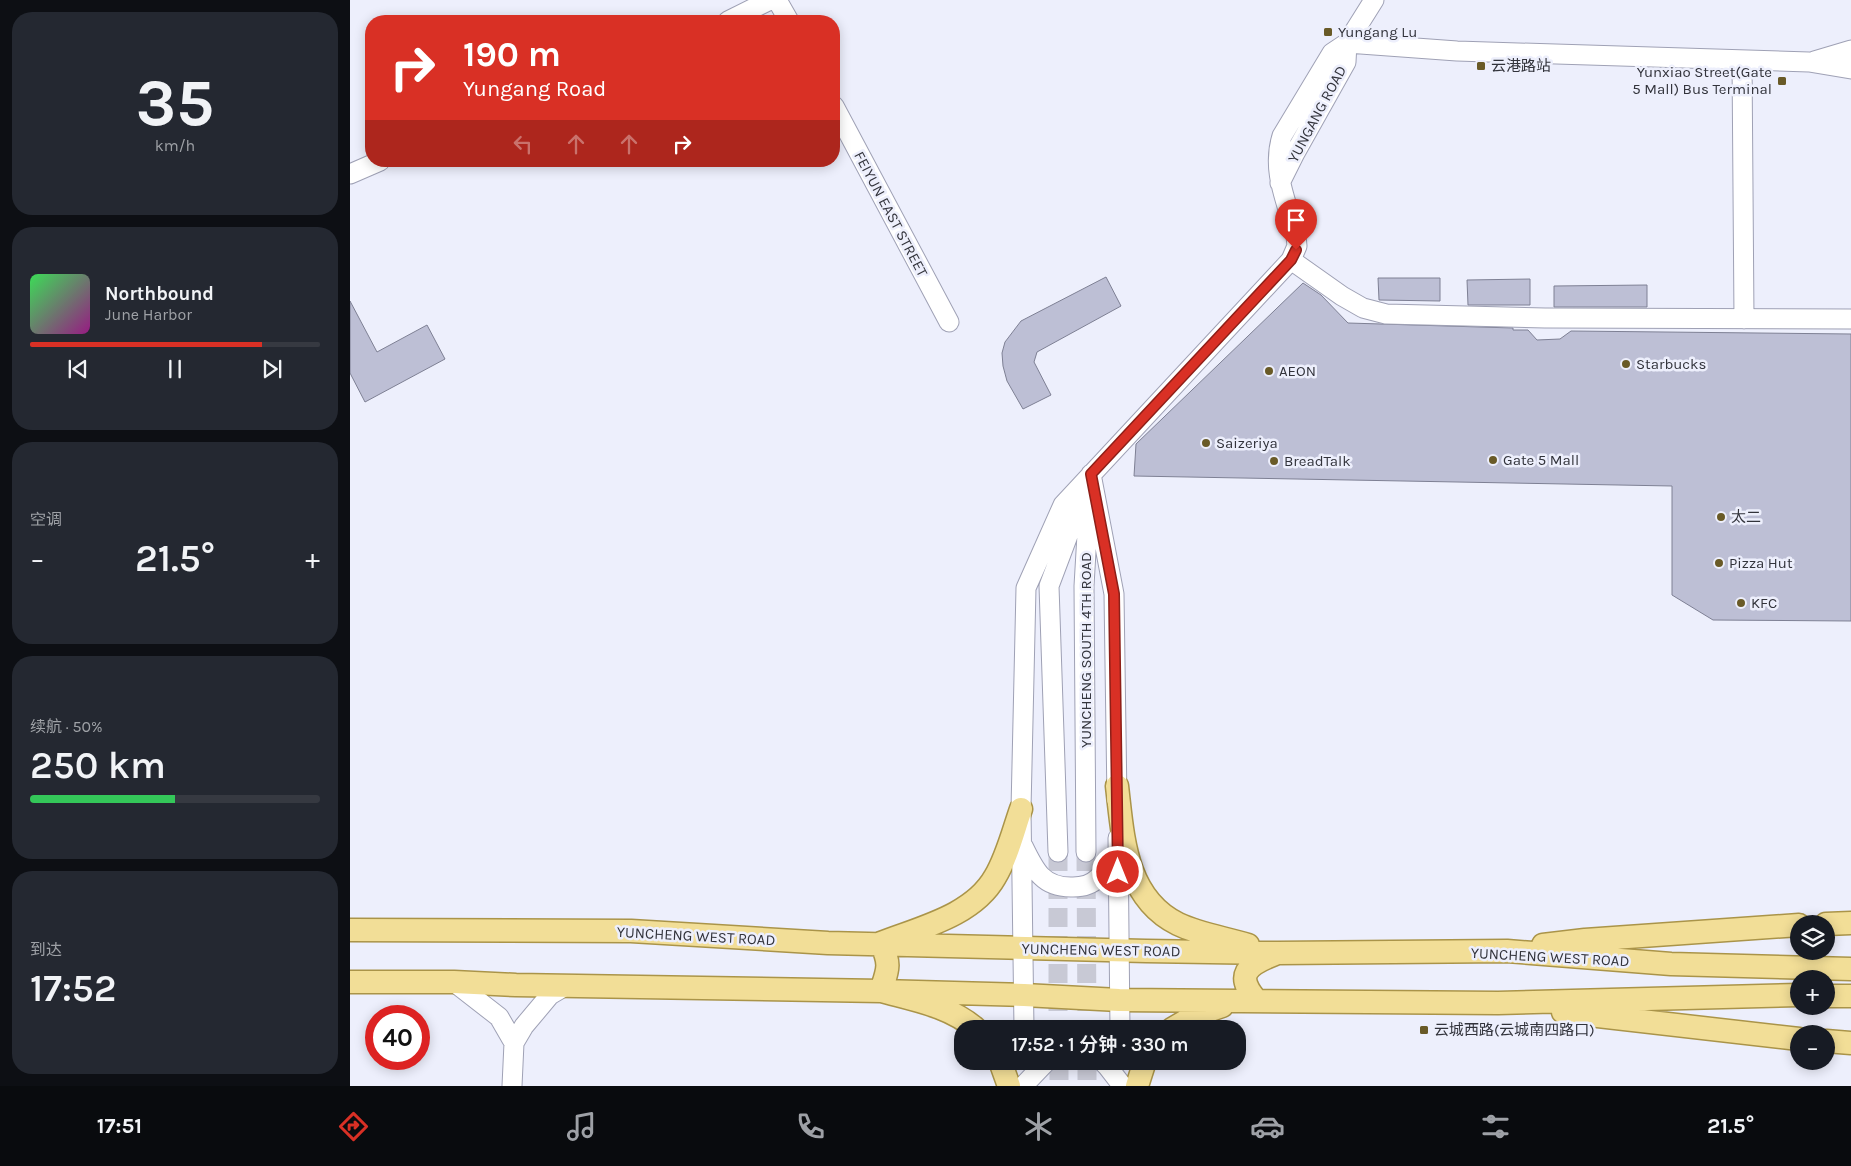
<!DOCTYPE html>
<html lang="zh">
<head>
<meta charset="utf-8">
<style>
	body { margin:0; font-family:Karla,"Noto Sans SC",sans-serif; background:#242831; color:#f1f3f6; height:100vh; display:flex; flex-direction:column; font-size:19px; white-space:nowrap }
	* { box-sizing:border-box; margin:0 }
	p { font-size:16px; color:#9ea1a6 }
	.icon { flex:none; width:28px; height:28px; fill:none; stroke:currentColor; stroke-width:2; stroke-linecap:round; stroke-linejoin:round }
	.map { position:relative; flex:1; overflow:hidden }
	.side { display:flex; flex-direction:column; gap:12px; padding:12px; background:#0d0f14; width:350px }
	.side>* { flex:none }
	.hud { position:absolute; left:15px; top:15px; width:475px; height:152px; border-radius:20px; box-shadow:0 2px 12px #0003; background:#d93025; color:#fff; overflow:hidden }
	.buttons { position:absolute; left:1440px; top:915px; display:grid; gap:10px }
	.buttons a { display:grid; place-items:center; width:45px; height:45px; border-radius:50%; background:#171b24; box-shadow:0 2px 12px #0003; font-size:25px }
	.speed { position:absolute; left:15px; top:1005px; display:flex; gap:10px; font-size:25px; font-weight:700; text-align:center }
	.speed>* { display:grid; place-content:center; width:65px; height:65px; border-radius:50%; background:#171b24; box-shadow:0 2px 12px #0003; line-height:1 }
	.speed .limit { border:8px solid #d22; background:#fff; color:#111 }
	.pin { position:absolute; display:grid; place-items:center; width:42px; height:42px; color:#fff; margin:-51px -21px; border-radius:50% 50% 50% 0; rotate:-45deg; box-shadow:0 0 5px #0007 }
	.pin .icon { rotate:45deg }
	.me { position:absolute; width:55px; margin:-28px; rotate:0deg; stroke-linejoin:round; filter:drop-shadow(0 0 4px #0008) }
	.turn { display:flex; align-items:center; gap:18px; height:105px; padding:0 15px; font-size:22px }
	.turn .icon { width:65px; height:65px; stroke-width:2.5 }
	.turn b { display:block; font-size:35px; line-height:42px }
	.lanes { display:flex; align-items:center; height:48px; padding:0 15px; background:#0003; justify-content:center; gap:25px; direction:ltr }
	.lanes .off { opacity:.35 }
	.big { font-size:38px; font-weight:600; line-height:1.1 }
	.side .card { flex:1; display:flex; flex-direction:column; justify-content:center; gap:8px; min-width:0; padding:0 18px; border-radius:20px; background:#242831 }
	.side .dial { align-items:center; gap:0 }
	.dial b { font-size:65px; line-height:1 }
	.song { display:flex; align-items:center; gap:15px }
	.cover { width:60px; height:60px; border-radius:8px; background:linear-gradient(135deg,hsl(130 70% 55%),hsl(310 70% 35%)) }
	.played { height:5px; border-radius:2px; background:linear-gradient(90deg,#d93025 80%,#363941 80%) }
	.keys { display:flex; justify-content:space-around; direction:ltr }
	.heat { display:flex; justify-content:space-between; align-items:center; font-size:28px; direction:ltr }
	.charge { height:8px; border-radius:4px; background:linear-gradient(90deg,#34c759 50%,#363941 0) }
	.trip { position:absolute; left:604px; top:1020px; width:292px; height:50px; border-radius:20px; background:#171b24; box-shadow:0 2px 12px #0003; font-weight:600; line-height:50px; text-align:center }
	.dock { display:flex; height:80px; justify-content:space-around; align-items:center; background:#090b0e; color:#9ea1a6 }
	.dock .icon { width:35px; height:35px }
	.dock .current { color:#d93025 }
	.dock b { font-size:22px; color:#f1f3f6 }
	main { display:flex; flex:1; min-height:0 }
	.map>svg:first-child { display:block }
</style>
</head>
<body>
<main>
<section class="side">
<div class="card dial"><b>35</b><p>km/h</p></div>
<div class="card">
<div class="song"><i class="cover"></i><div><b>Northbound</b><p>June Harbor</p></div></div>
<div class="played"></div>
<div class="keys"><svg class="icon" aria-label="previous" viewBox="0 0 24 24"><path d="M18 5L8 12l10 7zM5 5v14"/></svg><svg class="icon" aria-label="pause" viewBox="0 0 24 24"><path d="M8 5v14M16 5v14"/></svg><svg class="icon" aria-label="next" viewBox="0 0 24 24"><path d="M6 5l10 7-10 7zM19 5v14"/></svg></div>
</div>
<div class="card"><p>空调</p>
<div class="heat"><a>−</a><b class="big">21.5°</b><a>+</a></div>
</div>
<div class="card"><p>续航 · 50%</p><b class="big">250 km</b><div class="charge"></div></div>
<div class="card"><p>到达</p><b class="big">17:52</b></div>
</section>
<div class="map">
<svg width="1501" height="1086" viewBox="0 0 1501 1086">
	<rect width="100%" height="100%" fill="#edeffc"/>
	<path fill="#bdbfd5" stroke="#7e8094" d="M756 277 771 306 687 352 684 362 701 395 673 409 657 381 653 366 652 353 655 342 671 321Z
		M1028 278H1090V301L1029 300Z
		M1180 279V305H1118L1117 280Z
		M953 283 971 295 998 323 1163 328V330H1178L1187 340 1210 339 1221 331 1501 334V621L1363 620 1322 595V486L784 476 786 444Z
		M1297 285V307H1204V286Z
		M0 301 27 352 77 325 95 359 15 402 0 373Z"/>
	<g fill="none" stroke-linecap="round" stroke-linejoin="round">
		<path stroke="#c8c9d5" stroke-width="19" stroke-dasharray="19 9" stroke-linecap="butt" d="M708 852V1029
			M736 852 737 1029
			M709 1061V1086
			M737 1061V1086"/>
		<g stroke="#9fa1b5" stroke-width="21">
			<path id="minor" d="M427 0 439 21
				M378 21 420 0
				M997 43 1107 51 1459 62 1501 69
				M1392 60 1394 319
				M1464 61 1501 50
				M484 106 599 322
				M0 174 30 161
				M930 183 945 153 996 62 997 43
				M941 260 992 296 1013 308 1036 314 1195 318 1501 319
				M741 474 764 594 767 801
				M768 838 770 1029
				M673 846C685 871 693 888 723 887 732 887 742 884 748 878 756 871 762 861 768 853
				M708 852 699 586 737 485
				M736 852 734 586 739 500
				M104 982 149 1017 164 1043
				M674 1029 671 809 676 588 713 505 941 260 947 246 946 236C937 202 921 171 932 136L982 53 997 43 1024 0
				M752 1061 757 1066 771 1084
				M162 1086 164 1043 174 1026 200 995 217 985
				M673 1086 697 1061"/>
		</g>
		<g stroke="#aa9449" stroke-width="25">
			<path id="major" d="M767 786C773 837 775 898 828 924 849 934 875 938 898 945
				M1476 924 1501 923
				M0 930 281 931 478 943 796 951 928 953 1157 951 1321 964 1501 969
				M1193 945 1235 940 1449 925
				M0 982H104L166 985 531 991 674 995 769 1000 1148 1003 1449 995
				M1476 996H1501
				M907 1001C884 975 897 965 925 954
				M1213 1012 1449 1039
				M626 1029C600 1006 564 1000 531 991 538 969 541 965 531 943 569 928 623 916 645 877 657 857 663 832 671 809
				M822 1029 846 1015 872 1006
				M1476 1041 1501 1043
				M650 1061 659 1086
				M787 1086 795 1061"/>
		</g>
		<use href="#minor" stroke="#fff" stroke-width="19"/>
		<use href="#major" stroke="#f2de97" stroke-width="22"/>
	</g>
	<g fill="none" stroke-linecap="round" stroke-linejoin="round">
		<g stroke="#8d1f18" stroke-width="12">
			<path id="route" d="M768 872 764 594 741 474 941 260 946 250"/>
		</g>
		<use href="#route" stroke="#d93025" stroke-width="9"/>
	</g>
	<g fill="#695a27" stroke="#edeffc" stroke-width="2">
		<rect x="973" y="27" width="10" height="10" rx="2.5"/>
		<rect x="1126" y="61" width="10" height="10" rx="2.5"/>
		<rect x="1427" y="76" width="10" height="10" rx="2.5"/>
		<circle cx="1276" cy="364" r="5"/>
		<circle cx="919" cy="371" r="5"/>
		<circle cx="856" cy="443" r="5"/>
		<circle cx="1143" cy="460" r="5"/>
		<circle cx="924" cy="461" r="5"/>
		<circle cx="1371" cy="517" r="5"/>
		<circle cx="1369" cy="563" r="5"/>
		<circle cx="1391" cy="603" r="5"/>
		<rect x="1069" y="1025" width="10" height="10" rx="2.5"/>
	</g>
	<g text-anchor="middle" stroke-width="5" stroke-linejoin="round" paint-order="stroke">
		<g font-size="15" fill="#32333b" stroke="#edeffc" text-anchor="start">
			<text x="988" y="37">Yungang Lu</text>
			<text x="1141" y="71">云港路站</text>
			<text x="1422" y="77" text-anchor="end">Yunxiao Street(Gate<tspan x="1422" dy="17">5 Mall) Bus Terminal</tspan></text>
			<text x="1286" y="369">Starbucks</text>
			<text x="929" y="376">AEON</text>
			<text x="866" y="448">Saizeriya</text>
			<text x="1153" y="465">Gate 5 Mall</text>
			<text x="934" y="466">BreadTalk</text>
			<text x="1381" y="522">太二</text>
			<text x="1379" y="568">Pizza Hut</text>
			<text x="1401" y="608">KFC</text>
			<text x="1084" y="1035">云城西路(云城南四路口)</text>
		</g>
		<g font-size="15" fill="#32333b" stroke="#edeffc">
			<text transform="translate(967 114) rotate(-62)" y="5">YUNGANG ROAD</text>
			<text transform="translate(541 214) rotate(62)" y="5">FEIYUN EAST STREET</text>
			<text transform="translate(736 650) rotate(-90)" y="5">YUNCHENG SOUTH 4TH ROAD</text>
			<text transform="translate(346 936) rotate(3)" y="5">YUNCHENG WEST ROAD</text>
			<text transform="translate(751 950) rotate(1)" y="5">YUNCHENG WEST ROAD</text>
			<text transform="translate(1200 957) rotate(3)" y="5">YUNCHENG WEST ROAD</text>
		</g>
	</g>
</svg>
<div class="buttons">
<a><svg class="icon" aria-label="layers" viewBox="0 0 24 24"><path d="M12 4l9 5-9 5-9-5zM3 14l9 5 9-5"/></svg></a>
<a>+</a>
<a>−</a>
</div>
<div class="speed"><div class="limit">40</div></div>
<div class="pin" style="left:946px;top:250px;background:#d93025"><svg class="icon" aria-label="arrive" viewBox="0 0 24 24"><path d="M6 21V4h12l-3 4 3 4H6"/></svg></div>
<svg class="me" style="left:768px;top:872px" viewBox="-20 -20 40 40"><circle r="17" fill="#d93025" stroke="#fff" stroke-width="3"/><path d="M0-11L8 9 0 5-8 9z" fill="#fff"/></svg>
<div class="trip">17:52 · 1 分钟 · 330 m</div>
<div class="hud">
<div class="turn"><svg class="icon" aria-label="right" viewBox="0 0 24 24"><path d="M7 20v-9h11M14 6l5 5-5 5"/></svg><div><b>190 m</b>Yungang Road</div></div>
<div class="lanes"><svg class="icon off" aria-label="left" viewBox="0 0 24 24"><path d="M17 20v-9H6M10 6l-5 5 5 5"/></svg><svg class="icon off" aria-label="ahead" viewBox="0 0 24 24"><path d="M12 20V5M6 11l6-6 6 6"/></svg><svg class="icon off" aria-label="ahead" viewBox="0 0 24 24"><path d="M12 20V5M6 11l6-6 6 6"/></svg><svg class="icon" aria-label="right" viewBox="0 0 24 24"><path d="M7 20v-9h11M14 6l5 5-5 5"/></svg></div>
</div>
</div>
</main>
<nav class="dock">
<b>17:51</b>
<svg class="icon current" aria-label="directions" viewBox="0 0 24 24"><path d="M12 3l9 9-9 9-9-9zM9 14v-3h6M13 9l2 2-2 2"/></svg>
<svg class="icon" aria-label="music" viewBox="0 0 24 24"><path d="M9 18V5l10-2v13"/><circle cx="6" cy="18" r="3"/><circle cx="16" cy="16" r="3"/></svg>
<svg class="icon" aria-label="phone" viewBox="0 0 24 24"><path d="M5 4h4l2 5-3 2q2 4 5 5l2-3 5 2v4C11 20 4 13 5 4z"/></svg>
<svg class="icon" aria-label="climate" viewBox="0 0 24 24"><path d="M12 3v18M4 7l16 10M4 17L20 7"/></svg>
<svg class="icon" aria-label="car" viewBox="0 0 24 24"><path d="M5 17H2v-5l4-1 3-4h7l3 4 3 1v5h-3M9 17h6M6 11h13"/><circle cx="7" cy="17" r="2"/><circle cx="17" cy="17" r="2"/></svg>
<svg class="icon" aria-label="filters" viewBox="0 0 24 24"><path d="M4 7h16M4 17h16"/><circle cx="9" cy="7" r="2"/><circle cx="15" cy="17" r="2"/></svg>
<b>21.5°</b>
</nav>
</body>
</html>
